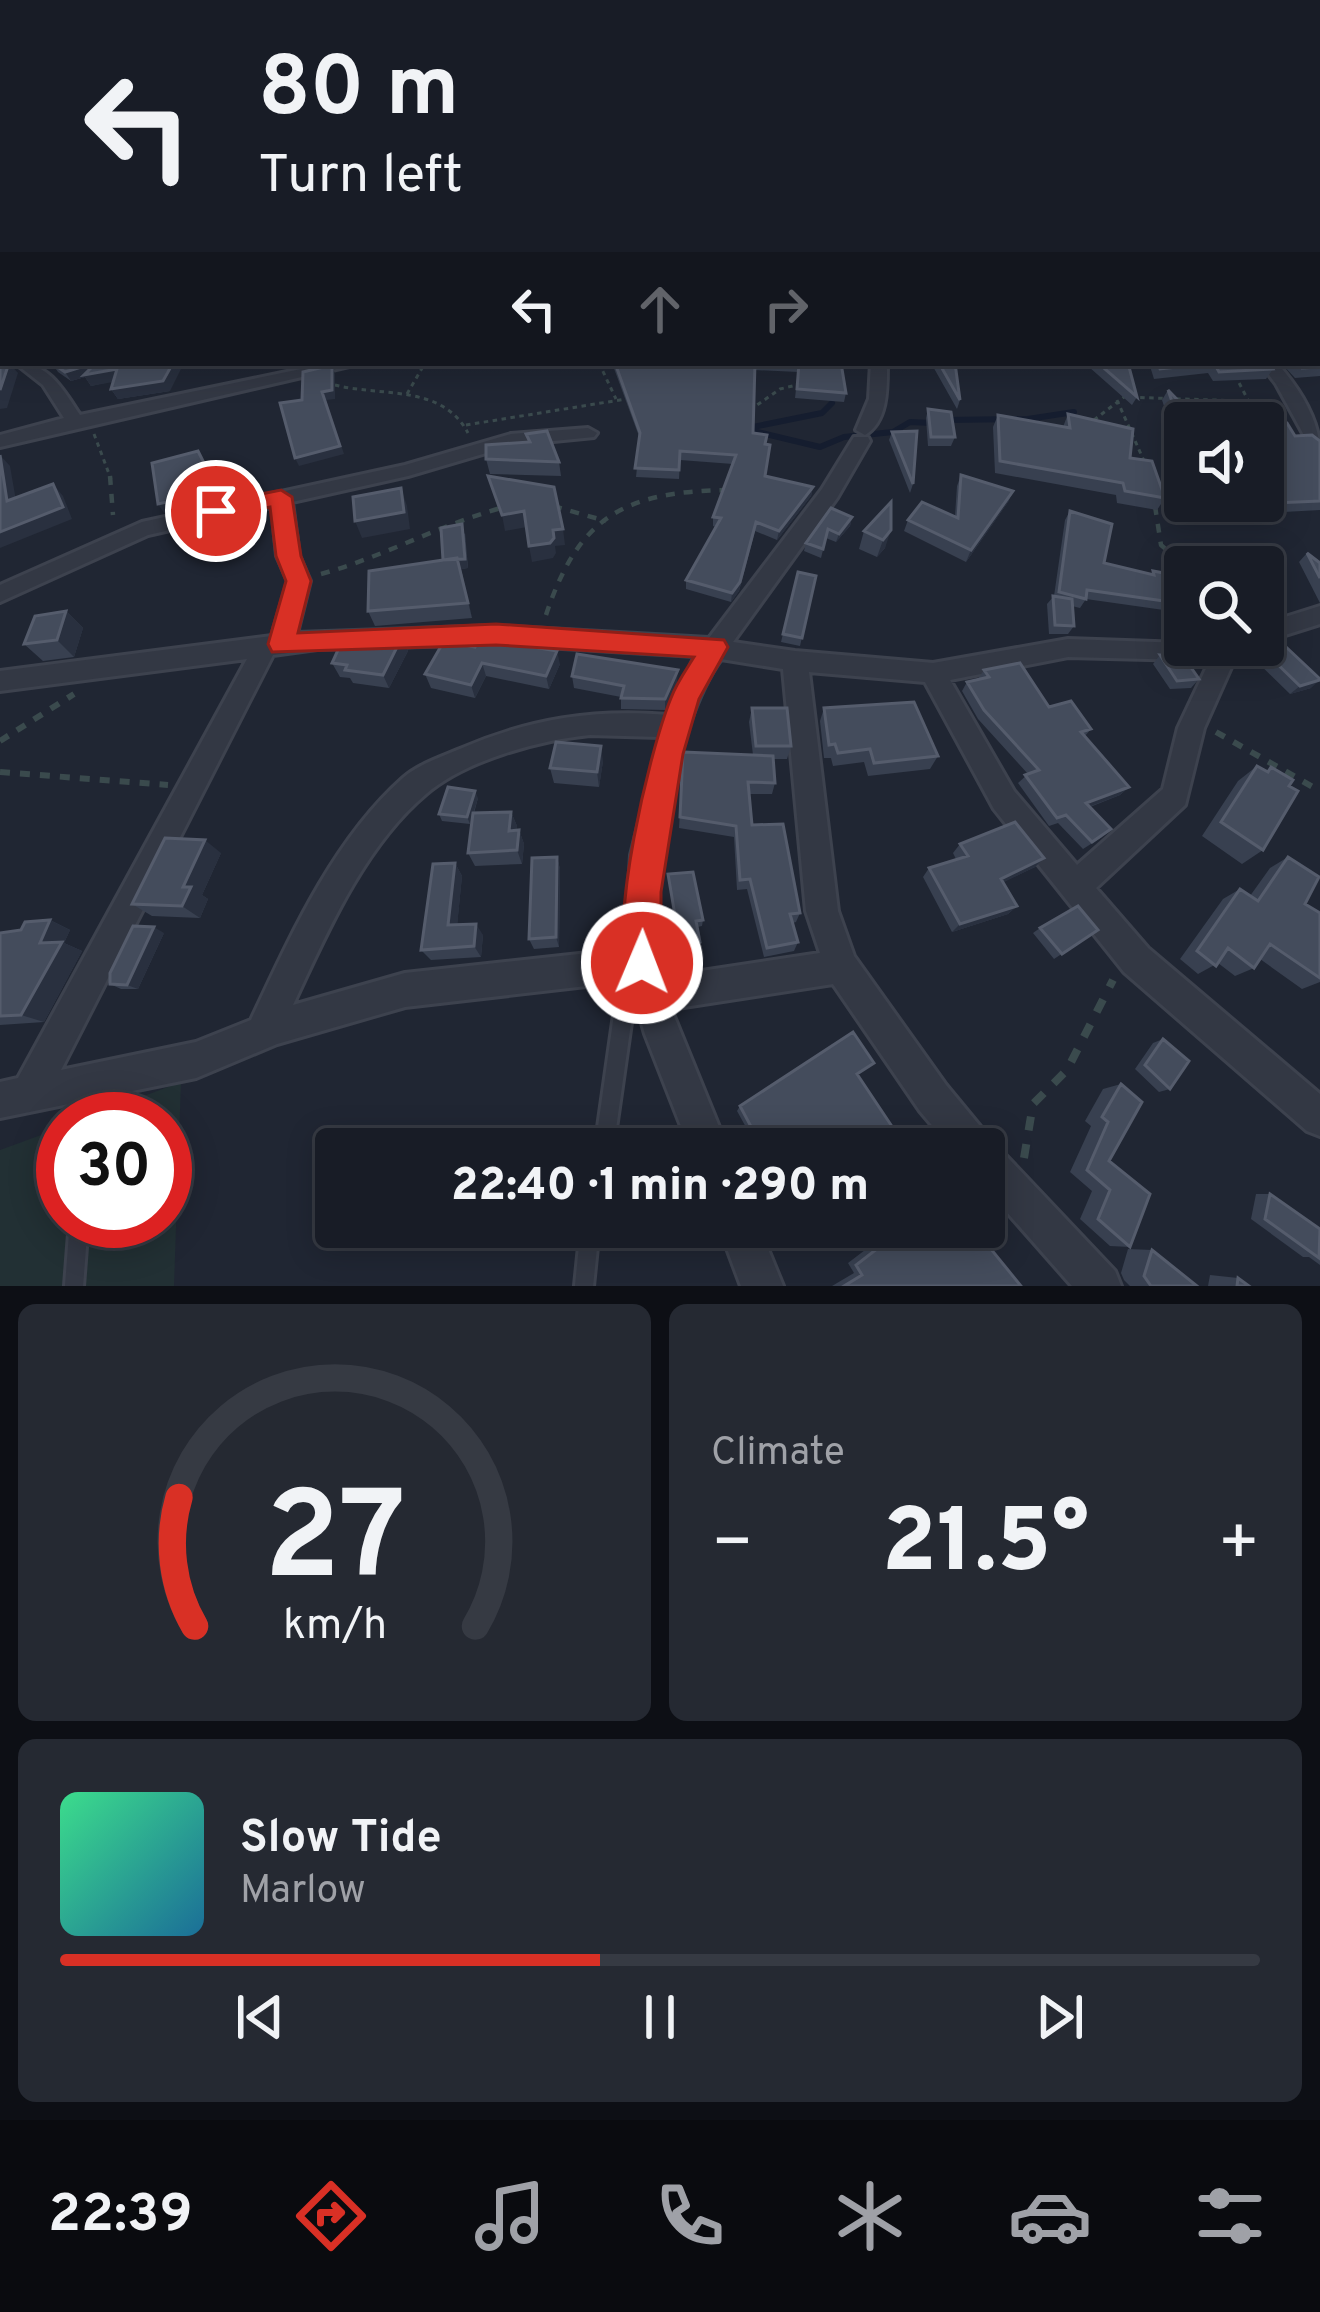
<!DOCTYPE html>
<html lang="en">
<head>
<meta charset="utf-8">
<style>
	body { margin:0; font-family:Overpass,sans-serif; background:#252932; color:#f1f3f6; height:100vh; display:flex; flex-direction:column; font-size:45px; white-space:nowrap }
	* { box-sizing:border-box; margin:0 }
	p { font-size:39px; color:#9fa1a7 }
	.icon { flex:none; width:66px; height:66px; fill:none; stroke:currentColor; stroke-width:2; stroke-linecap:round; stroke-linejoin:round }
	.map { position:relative; height:1286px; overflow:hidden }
	.drawer { display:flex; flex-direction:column; gap:18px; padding:18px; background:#0d0f15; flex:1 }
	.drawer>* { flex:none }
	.banner { position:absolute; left:0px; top:0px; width:1320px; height:366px; box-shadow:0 6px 30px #0003,0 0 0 3px #363a43; background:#181c26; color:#f1f3f6; overflow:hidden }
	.tools { position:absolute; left:1164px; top:402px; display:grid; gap:24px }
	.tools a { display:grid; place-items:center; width:120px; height:120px; border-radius:12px; background:#181c26; box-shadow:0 6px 30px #0003,0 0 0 3px #363a43; font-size:60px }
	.speed { position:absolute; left:36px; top:1092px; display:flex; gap:24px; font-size:60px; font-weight:700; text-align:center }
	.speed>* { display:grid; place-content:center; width:156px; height:156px; border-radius:50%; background:#181c26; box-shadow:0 6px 30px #0003,0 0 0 3px #363a43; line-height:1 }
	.speed .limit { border:18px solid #d22; background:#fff; color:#111 }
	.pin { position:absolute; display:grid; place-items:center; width:102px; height:102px; color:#fff; margin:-51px; border:6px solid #fff; border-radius:50%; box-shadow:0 3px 12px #0007 }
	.me { position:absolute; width:132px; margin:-66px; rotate:1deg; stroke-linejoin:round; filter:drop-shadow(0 0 9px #0008) }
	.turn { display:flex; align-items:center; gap:42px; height:252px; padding:0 60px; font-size:54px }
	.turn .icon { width:156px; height:156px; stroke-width:2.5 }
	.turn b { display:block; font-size:84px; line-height:102px }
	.lanes { display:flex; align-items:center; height:114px; padding:0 60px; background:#0003; justify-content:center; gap:60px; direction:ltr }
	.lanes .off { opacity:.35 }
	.big { font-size:90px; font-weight:800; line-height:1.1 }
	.drawer .card { flex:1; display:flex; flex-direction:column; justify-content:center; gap:18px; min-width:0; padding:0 42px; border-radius:18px; background:#252932 }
	.drawer .dial { align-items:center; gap:0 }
	.dial svg { height:312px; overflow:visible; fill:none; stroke:#363a43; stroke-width:7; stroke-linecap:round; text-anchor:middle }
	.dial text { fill:#f1f3f6; stroke:none }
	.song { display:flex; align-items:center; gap:36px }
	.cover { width:144px; height:144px; border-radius:18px; background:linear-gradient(135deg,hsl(150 70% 55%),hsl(200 70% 35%)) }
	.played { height:12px; border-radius:6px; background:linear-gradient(90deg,#d93025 45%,#363a43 45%) }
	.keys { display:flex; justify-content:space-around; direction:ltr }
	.heat { display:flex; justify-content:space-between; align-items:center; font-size:66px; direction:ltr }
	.drawer .tiles { flex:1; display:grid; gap:18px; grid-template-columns:1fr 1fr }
	.card:last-child { grid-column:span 2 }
	.trip { position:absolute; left:315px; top:1128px; width:690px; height:120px; border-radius:12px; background:#181c26; box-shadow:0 6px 30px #0003,0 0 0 3px #363a43; font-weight:800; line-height:120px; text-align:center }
	.tab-bar { display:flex; height:192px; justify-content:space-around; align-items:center; background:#0a0b0f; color:#9fa1a7 }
	.tab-bar .icon { width:84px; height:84px }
	.tab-bar .on { color:#d93025 }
	.tab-bar b { font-size:54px; color:#f1f3f6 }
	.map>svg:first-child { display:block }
</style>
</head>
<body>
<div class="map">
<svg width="1320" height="1286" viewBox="0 0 1320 1286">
	<rect width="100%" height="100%" fill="#202633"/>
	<path fill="#223034" d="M181 1082 174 1286H0V1150L63 1127V1221H165V1119H83Z"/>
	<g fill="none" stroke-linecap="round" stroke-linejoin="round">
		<path stroke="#151d2f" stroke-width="6" d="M946 420 1028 419 1074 412
			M748 428 822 413 832 403
			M745 429 820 447 844 437 893 432 910 422 932 423"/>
		<g stroke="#3d424e" stroke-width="24">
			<path id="lane" d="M87 1119 89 1088
				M604 1149 630 966
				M74 1286 79 1221
				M584 1286 590 1227"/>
		</g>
		<g stroke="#3d424e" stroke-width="6">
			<path id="street" d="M1317 248H1320V256H1317Z
				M0 343 3 344V355L0 354Z
				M15 363C49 363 62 388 80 415L330 363H362L0 447V435L64 418 43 385Z
				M871 363H887C887 388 888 421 865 435L856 430 869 399Z
				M1260 363H1277C1299 388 1320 420 1320 454L1311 448 1276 384Z
				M588 428 597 433 594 437 513 445 408 476 292 502 299 556 310 581 297 633 496 626 709 638 822 489 854 437H868L870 441 837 498 733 642 795 651 933 663 1068 639 1241 645 1204 728 1185 805 1096 888 1148 948 1320 1094V1136L1307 1131 1124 972 994 809 925 682 809 672 838 911 854 956 946 1085 993 1142 1115 1271 1121 1286H1072L984 1186V1149H952L920 1111 833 984 671 1009 728 1149H690L645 1034 630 981 405 1007 277 1044 196 1078 0 1118V1082L18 1078 247 659 0 691V671L272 636 288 581 277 556 272 507 148 535 0 602V585L142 522 405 465 511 434ZM496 644 695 656 668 715C593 709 529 719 460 749 441 757 419 764 403 778 333 840 290 937 251 1020L196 1042 61 1070 273 655 317 649ZM1212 656 1178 728 1163 789 1077 865 1014 791 950 680 1068 657 1189 660ZM721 659 783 669 806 911 820 953 662 977C644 896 673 725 721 659ZM590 735 660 737 631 855 625 949 405 973 293 1005C326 934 364 846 426 794 465 760 540 740 590 735Z
				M1320 606V624L1263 642V624Z
				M719 1227H759L783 1286H741Z"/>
		</g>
		<path stroke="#3a4a4d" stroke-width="3" stroke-dasharray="4.5 4.5" stroke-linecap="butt" d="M599 363 616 399
			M1235 375 1249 402
			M335 385C382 397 442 384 468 433
			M407 394 425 363
			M1117 400 1144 461
			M1230 401 1240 423
			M750 410 780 389 797 385
			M1094 420 1124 397 1243 401 1275 411
			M466 425 626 399
			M94 434 111 479"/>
		<path stroke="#3a4a4d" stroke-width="4.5" stroke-dasharray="9 9" stroke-linecap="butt" d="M110 476 113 515
			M553 506 606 521
			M1155 506 1161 545 1186 567
			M321 574C383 557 439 525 501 508
			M1263 594 1286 604
			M546 615C579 515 626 492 726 490"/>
		<path stroke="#3a4a4d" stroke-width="6" stroke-dasharray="10 10" stroke-linecap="butt" d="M1216 732 1320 791
			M0 741 74 694
			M0 772 168 785"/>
		<path stroke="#3a4a4d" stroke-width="8" stroke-dasharray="14 14" stroke-linecap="butt" d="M1024 1158 1033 1104 1067 1070 1113 980"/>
		<use href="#lane" stroke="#333844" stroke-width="18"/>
		<use href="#street" fill="#333844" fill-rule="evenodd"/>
	</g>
	<path fill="#384050" d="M1320 256V376L1295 378 1281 363H1317Z
		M52 363 93 366 170 391 118 399 111 389 113 381 91 386 85 377 71 381 58 372Z
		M612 363H841L846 393 844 402 795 398 798 372 755 370 753 433 765 444V476L813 487 811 496 777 540 755 531 739 591 731 602 686 589V580L716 527 713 526V517L733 464 680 460 679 479 636 477 640 439Z
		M931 363H955L960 400 957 409Z
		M1091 363H1128L1137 397 1132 405 1089 367Z
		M1149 363H1270L1273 369 1266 379 1213 381 1208 373 1154 379Z
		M1168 390 1185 423V469L1162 400Z
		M928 409 955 437 951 446H928L926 418Z
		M1068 414 1130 458 1165 498 1157 510 1117 503 1116 495 995 473 993 427 998 415 1063 427Z
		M1258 421 1287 423 1295 436 1312 435 1320 441V510L1265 513 1236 509 1228 518 1200 514 1196 501H1263V423H1257Z
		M892 432 913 484 910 493 889 440Z
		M526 434 559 462 561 476 490 474 486 459 528 443Z
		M961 475 1013 491 1008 502 966 562 904 531 908 520 955 516 957 486Z
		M891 502 885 548 877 557 859 549 864 531Z
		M1070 511 1104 563 1151 574 1153 571 1185 577V613L1086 599 1080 608 1072 606 1074 626 1068 634H1049L1047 604 1054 596 1065 520Z
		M852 517 850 526 836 542 826 538 821 558 804 551 806 543Z
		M465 533 468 568 461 569 472 618 375 626 368 611 443 560Z
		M1307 553 1320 563V603L1299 562Z
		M798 572 816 576 800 646 781 642Z
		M66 611 83 628 74 657 43 661 24 644Z
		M402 637 408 651 389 688 353 683 350 678 340 677 332 663Z
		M475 647 560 664 549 689 486 676 475 698 431 688 425 674Z
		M1262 649 1311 688 1290 694 1253 658Z
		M1160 655 1199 679 1191 688 1170 689 1153 664Z
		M984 670 1091 729 1085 736 1129 787 1120 795 1090 807 1102 837 1083 849 1058 823 1049 826 1018 783 1028 774 978 719 962 691 967 682 978 679Z
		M572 676 677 682 665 710 621 709V697L574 688Z
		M752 708 791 746 787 759H773L775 783 772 794H749L752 825 800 913 796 922 793 923 798 942 794 951 764 957 747 889 737 890 734 837 679 828 683 752 753 755 749 722Z
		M824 708 938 756 930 769 868 776 864 762 833 766 831 758H824L820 721Z
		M603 761 599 787 554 783 550 768Z
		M1257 766 1266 771 1271 767 1263 850 1242 864 1202 836 1238 781Z
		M478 798 474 813 511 812 517 826 516 830H519L524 844 522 864 475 866 468 853 472 817 470 824 442 821 439 814Z
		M960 844 1044 858 1035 867 1003 882 1017 906 1008 914 952 932 923 877 929 868 956 859 953 853Z
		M221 853 202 895 208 899 200 918 152 916 132 904Z
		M557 857 560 869 559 947 534 949 529 939Z
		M1288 857 1305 904 1320 913V982L1302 989 1260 959 1254 968 1235 976 1218 963 1198 974 1180 959 1223 899 1240 889 1250 896 1270 868Z
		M455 863 462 876 457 925 483 935 481 957 431 960 421 950Z
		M668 874 703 920 702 926 697 927 699 947 680 950Z
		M50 920 70 930 64 943 82 951 44 1022 0 1025V933L21 930Z
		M1040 928 1098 930 1054 959 1033 933Z
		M164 933 138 989H121L110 984Z
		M1163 1039 1170 1089 1159 1092 1135 1069 1153 1043Z
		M858 1075 907 1149H831L826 1140 813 1149H805L804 1147 801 1149H758L737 1111 740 1106Z
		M1121 1084 1109 1161 1130 1247 1110 1246 1080 1219 1092 1191 1070 1172 1091 1126 1085 1121 1103 1089Z
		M1256 1194H1270L1320 1229V1265L1309 1257H1303L1251 1219Z
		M876 1227H973L1021 1286H832L854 1273 848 1263 882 1237Z
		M1128 1249 1152 1250 1197 1286H1130L1124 1280 1121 1273Z
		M1210 1275 1238 1278 1249 1286H1208Z"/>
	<path fill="#29303f" d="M9 363 18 373 7 408 0 409V390Z
		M92 363 97 373 117 369 124 380 91 386 85 377 71 381 65 372Z
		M173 363H184L170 391 118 399 111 389Z
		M332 365 335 374V399L326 400 344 454 299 466 295 458Z
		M198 451 223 500 164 513 158 504Z
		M0 455 10 466 18 512 7 501Z
		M53 484 63 496 72 519 0 548V532Z
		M813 487 811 496 777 540 779 531Z
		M401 488 407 506 410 529 362 538 355 521Z
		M1013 491 1008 502 966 562 971 550Z
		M524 511 527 527 505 531 502 515Z
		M852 517 850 526 836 542 839 534Z
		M756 522 739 591 731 602 732 593Z
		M462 524 468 568 461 569 472 618 457 558Z
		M563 529 565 545 555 546 556 553 553 558 532 562 529 546 553 530Z
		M891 530 885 548 877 557 883 540Z
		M66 611 83 628 74 657 57 640Z
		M402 637 408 651 389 688 383 675Z
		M557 651 560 664 549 689 546 676Z
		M482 663 486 676 475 698 471 685Z
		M678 670 677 682 665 710V699Z
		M1320 680 1311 688 1290 694 1300 686Z
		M601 746 603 761 599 787 597 772Z
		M1129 787 1120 795 1078 811 1086 803Z
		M475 791 478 798 470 824 467 817Z
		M511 812 517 826 515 844 509 831Z
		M519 830 524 844 522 864 517 850Z
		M205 840 221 853 202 895 208 899 200 918 182 906 183 887Z
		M557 857 560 869 559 947 556 937Z
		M1044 858 1035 867 992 888 1001 879Z
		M455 863 462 876 456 937 448 925Z
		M1017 906 1008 914 952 932 960 924Z
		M50 920 70 930 64 943 82 951 44 1022 21 1015 40 943Z
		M476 924 483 935 481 957 474 946Z
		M154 927 164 933 138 989 127 985Z"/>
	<path fill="#444c5c" stroke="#555c6c" stroke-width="3" d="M1317 194H1320V223L1317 222Z
		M0 209 3 211V332L0 330Z
		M1317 256H1320V367L1302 368 1297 363H1317Z
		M0 363H9L0 390Z
		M52 363H90L91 364 65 372Z
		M96 363H173L163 381 111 389 117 369 84 375Z
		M615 363H755L753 433 767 435 765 444 770 445 765 476 813 487 779 531 756 522 740 582 732 593 686 580 721 518 713 517 736 455 680 451 679 470 635 468 640 433Z
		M794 363H841L846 393 797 389 799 363Z
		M939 363H955L960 400Z
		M1098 363H1128L1137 397Z
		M1157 363H1270L1273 369 1219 372 1214 363 1160 369Z
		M332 365V390L322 392 340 446 295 458 280 403 302 400 303 372Z
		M1168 390 1200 423H1185V439Z
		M928 409 951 412 955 437H931Z
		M1068 414 1133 429 1130 458 1152 461 1165 498 1125 491 1123 483 1000 461 998 415 1070 428Z
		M1258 421 1287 423 1295 436 1312 435 1320 441V501L1274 503 1259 501H1263V438H1268L1263 430V423Z
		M547 431 559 462 486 459V445L530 442 526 434Z
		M917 431 913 484 892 432Z
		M198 451 218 491 158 504 152 463Z
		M0 455 7 501 53 484 63 507 0 532Z
		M961 475 1013 491 971 550 908 520 922 502 958 518Z
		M488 476 554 487 563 529 553 530 554 538 550 543 529 546 524 511 502 515Z
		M401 488 404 512 355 521 353 497Z
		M1206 501H1233L1236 508 1208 504Z
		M891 502V530L883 540 864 531Z
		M831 508 852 517 839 534 828 529 823 549 806 543Z
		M1070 511 1112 524 1104 563 1154 575 1153 571 1185 577V604L1087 590 1086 599 1059 592Z
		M462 524 465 559 443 560 441 528Z
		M1307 553 1320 563V578Z
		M457 558 468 603 368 611 369 571Z
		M798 572 816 576 802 638 783 634Z
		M1053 596 1072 599 1074 626 1055 625Z
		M66 611 57 640 24 644 35 616Z
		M402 637 383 675 345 670 347 665 332 663 343 639Z
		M480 638 557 651 546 676 482 663 471 685 425 674 444 641 475 647Z
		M1285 646 1320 679V680L1300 686 1262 649Z
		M577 654 678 670 665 699 621 698 624 686 572 676Z
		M1160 655 1183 656 1199 679 1177 681Z
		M1020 663 1049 707 1071 701 1091 729 1081 732 1129 787 1086 803 1111 829 1092 842 1066 815 1057 818 1054 814 1025 775 1039 770 984 710 967 682 989 677 984 670Z
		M914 702 938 756 874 763 870 749 838 753 835 744 829 745 824 708Z
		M752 708H787L791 746H756Z
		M556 742 601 746 597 772 550 768Z
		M683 752 773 756 775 783 748 782 752 825 783 824 800 913 790 914 798 942 767 948 750 879 740 880 736 826 680 817Z
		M1257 766 1268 772 1271 767 1293 780 1289 786 1298 791 1263 850 1221 822Z
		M448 787 475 791 467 817 439 814Z
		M511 812 509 831 519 830 517 850 468 853 473 813Z
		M1015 822 1044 858 1001 879 1017 906 960 924 929 868 968 856 960 844Z
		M165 838 205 840 183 887H191L182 906 132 904Z
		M557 857 556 937 529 939 532 858Z
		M1288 857 1319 877 1305 904 1320 913V978L1270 944 1254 968 1228 948 1216 966 1197 951 1240 889 1258 901Z
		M455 863 448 925 476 924 474 946 421 950 433 864Z
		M693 872 703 920 696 921 700 942 680 945 668 874Z
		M1078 906 1098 930 1062 954 1040 928Z
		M50 920 40 943 62 942 21 1015 0 1016V933L21 930 25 922Z
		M133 926 154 927 127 985 110 984V973Z
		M853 1032 874 1063 857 1074 907 1149H839L831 1137 813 1149 809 1144 801 1149H763L740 1106Z
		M1163 1039 1189 1061 1170 1089 1145 1065Z
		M1121 1084 1142 1102 1109 1161 1150 1194 1130 1247 1098 1219 1110 1190 1087 1170 1108 1122 1102 1117Z
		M1270 1194 1320 1229 1319 1258 1265 1219Z
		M885 1227H955L960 1235 968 1227H973L1021 1286H844L862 1275 856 1265 891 1238Z
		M1152 1250 1197 1286H1151L1144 1276Z
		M1238 1278 1249 1286H1237Z"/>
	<linearGradient id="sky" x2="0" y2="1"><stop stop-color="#12151c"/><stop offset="0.52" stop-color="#3c475b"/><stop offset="1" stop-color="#3c475b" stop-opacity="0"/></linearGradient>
	<rect width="1320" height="374" fill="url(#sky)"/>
	<path fill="#d93025" stroke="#8d1f18" stroke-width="3" d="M281 490 292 497 301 556 311 581 298 633 496 624 724 640 728 647 699 699 683 754 661 892V963L655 976 642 982 629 976C608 925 649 752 671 698 676 684 686 670 694 657L496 645 272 652 268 644 286 581 276 556 270 507 216 518 205 511 216 503Z"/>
</svg>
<div class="tools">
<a><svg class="icon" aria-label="sound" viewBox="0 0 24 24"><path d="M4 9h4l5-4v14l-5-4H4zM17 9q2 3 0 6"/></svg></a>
<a><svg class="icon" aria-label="search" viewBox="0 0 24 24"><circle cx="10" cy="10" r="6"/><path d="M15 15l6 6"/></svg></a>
</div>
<div class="speed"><div class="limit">30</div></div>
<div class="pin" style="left:216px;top:511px;background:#d93025"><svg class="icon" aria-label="arrive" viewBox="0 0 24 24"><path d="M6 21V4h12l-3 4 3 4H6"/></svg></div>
<svg class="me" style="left:642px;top:963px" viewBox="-20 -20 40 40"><circle r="17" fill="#d93025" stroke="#fff" stroke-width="3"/><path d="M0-11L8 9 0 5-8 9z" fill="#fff"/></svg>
<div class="trip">22:40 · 1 min · 290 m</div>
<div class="banner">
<div class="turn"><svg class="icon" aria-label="left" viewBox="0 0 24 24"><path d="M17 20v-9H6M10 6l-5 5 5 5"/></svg><div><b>80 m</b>Turn left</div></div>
<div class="lanes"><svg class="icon" aria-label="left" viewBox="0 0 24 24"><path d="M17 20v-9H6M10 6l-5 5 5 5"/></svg><svg class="icon off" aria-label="ahead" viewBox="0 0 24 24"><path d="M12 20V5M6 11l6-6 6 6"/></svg><svg class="icon off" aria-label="right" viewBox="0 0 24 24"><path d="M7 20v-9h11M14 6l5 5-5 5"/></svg></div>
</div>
</div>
<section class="drawer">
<div class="tiles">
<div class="card dial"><svg viewBox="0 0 100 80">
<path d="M14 69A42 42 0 1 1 86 69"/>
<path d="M14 69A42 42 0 0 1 10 36" stroke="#d93025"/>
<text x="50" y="56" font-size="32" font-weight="700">27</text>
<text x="50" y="72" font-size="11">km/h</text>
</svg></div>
<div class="card"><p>Climate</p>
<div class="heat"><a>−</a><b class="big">21.5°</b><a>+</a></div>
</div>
<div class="card">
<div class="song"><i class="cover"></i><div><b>Slow Tide</b><p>Marlow</p></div></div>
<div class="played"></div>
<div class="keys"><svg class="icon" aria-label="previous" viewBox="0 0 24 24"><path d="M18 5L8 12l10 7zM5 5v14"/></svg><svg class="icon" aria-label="pause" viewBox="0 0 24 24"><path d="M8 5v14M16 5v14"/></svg><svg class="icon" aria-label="next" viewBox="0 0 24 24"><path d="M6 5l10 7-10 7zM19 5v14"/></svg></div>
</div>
</div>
</section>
<nav class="tab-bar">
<b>22:39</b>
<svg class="icon on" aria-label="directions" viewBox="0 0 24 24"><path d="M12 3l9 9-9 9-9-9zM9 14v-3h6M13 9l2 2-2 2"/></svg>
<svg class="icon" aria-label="music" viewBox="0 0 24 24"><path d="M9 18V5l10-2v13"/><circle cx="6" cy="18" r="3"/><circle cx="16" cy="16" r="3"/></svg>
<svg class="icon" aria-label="phone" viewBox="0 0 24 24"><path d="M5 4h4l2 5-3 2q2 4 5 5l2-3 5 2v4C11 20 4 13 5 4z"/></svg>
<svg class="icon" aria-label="climate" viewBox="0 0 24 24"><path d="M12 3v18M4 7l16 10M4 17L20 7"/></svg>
<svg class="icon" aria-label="car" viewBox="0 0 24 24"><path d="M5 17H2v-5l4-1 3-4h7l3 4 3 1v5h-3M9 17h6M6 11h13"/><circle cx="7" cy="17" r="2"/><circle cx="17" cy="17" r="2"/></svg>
<svg class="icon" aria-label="filters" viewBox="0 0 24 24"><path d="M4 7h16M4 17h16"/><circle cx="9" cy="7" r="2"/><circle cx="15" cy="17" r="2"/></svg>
</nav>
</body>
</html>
